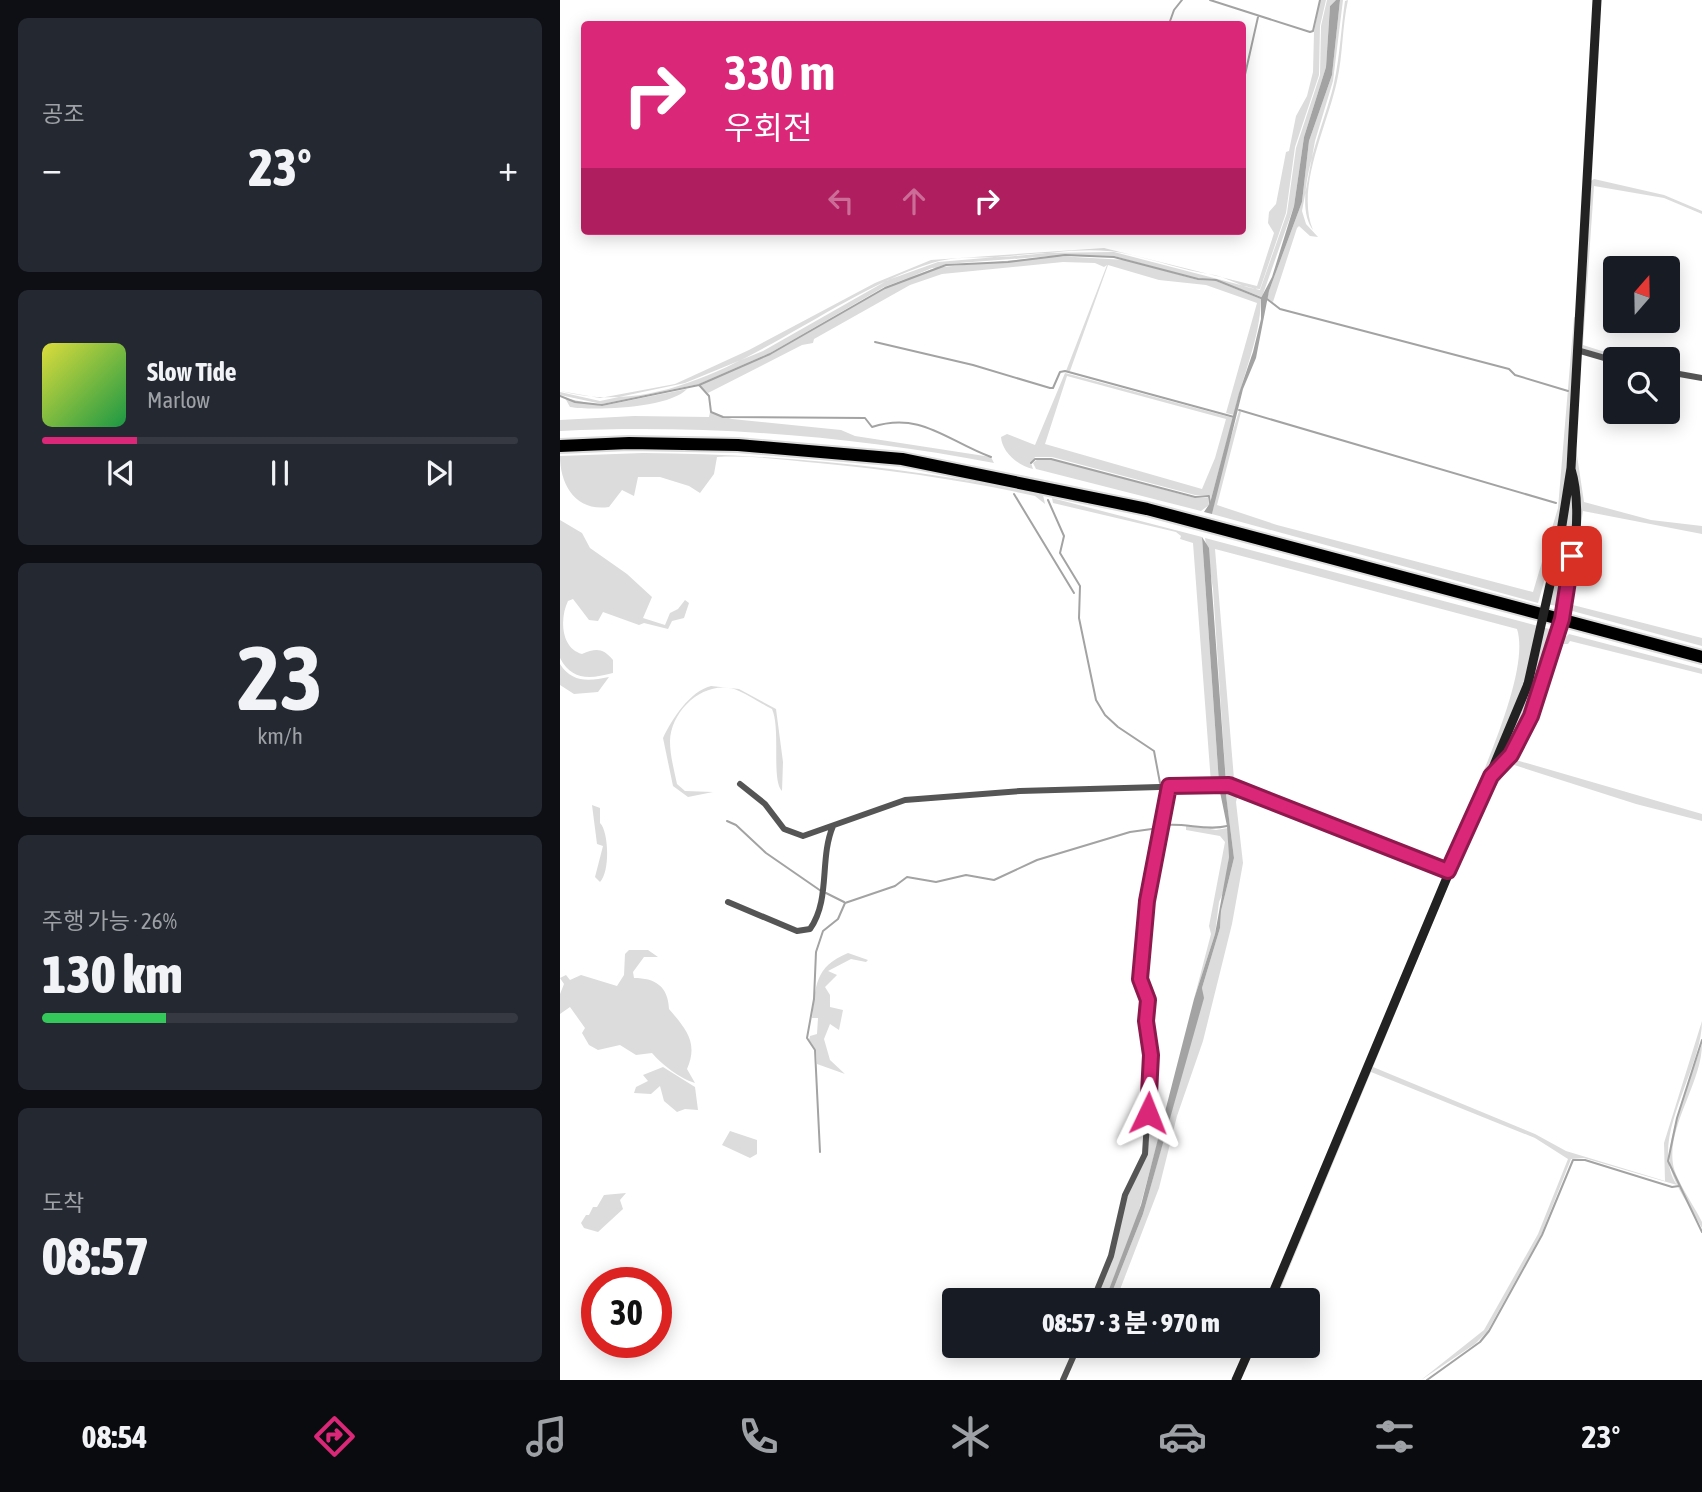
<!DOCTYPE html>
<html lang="ko">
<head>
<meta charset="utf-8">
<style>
	body { margin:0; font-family:"Asap Condensed","Noto Sans KR",sans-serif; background:#242831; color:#f1f3f6; height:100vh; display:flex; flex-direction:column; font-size:26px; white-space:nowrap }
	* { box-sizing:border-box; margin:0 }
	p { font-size:23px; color:#9ea1a6 }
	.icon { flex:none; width:38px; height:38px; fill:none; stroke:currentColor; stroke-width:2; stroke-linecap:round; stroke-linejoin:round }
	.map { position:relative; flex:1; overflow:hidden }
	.side { display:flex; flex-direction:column; gap:18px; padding:18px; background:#0d0f14; width:560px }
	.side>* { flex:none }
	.top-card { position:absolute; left:21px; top:21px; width:665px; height:214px; border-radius:7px; box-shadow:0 4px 18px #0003; background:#db2777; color:#fff; overflow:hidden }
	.needle { width:46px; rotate:20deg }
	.buttons { position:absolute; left:1043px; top:256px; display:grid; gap:14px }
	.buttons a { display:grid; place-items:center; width:77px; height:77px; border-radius:7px; background:#171b24; box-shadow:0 4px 18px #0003; font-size:35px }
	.speed { position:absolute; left:21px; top:1267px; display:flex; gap:14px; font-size:35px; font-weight:700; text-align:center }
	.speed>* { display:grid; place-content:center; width:91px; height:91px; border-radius:50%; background:#171b24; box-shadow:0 4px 18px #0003; line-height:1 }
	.speed .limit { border:10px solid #d22; background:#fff; color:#111 }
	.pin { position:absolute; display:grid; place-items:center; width:60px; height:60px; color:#fff; margin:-30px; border-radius:14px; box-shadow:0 4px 10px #0006 }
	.me { position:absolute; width:77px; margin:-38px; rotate:2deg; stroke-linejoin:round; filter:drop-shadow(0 0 5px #0008) }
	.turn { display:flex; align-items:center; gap:24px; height:147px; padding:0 28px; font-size:32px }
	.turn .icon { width:91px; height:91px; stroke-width:2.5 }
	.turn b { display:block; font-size:49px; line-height:60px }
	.lanes { display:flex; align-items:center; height:66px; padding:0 28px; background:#0003; justify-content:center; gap:35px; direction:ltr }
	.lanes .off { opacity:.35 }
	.big { font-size:52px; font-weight:800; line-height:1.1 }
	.side .card { flex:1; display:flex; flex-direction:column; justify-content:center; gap:10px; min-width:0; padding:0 24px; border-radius:10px; background:#242831 }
	.side .dial { align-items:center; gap:0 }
	.dial b { font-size:91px; line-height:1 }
	.song { display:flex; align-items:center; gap:21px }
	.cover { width:84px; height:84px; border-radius:10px; background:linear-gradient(135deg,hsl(60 70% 55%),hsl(140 70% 35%)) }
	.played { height:7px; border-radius:4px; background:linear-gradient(90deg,#db2777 20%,#363941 20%) }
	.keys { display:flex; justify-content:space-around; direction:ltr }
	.heat { display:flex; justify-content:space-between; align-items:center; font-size:38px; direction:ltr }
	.charge { height:10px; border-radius:5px; background:linear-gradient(90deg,#34c759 26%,#363941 0) }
	.trip { position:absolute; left:382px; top:1288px; width:378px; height:70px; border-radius:7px; background:#171b24; box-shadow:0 4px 18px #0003; font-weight:800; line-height:70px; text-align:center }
	.tab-bar { display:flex; height:112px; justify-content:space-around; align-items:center; background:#090b0e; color:#9ea1a6 }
	.tab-bar .icon { width:49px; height:49px }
	.tab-bar .active { color:#db2777 }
	.tab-bar b { font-size:32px; color:#f1f3f6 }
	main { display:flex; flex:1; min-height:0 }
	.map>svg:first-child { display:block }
</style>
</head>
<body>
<main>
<section class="side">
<div class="card"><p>공조</p>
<div class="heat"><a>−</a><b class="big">23°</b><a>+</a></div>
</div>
<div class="card">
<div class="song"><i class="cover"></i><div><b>Slow Tide</b><p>Marlow</p></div></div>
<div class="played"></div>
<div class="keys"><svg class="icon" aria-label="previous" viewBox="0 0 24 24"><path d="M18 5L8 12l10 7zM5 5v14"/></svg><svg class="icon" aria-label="pause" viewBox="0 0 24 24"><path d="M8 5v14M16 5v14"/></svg><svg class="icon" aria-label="next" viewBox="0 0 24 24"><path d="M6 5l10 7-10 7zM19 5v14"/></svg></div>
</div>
<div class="card dial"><b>23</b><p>km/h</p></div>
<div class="card"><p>주행 가능 · 26%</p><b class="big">130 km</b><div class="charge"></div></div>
<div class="card"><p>도착</p><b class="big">08:57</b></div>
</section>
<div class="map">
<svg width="1142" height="1380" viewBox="0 0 1142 1380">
	<rect width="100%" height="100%" fill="#fff"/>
	<path fill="#dcdcdc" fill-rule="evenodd" d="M760 0H766L760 26 759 75 735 147 726 213 700 289C682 289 667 276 649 274 623 270 598 261 572 255 529 244 485 255 441 257 418 258 394 256 372 263 252 300 136 427 0 391L40 398 115 384 189 350 315 283 371 260 544 248 697 286 714 233 708 223 709 212 716 204 726 152 729 151 736 116 747 96 753 72 754 32Z
		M767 0H776L770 6 766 67 744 137 734 206 702 297 656 280 638 279 554 256 505 255 386 264 324 287 210 353 139 384 42 404 0 395V392L40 401 125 383 203 351 328 280 378 262 483 253 554 252 700 290 727 213 736 148 760 75 761 26Z
		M780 0H783L773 81 755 141 742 211 746 224 758 237 750 236 739 226 737 228 713 302 707 298 709 291 742 202 749 141 772 75Z
		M788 0C782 27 783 55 777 81 768 124 735 188 753 230 729 199 767 118 774 83 780 56 781 28 785 1Z
		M1034 179 1104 195 1142 211V214L1104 198 1034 186 1023 345 1067 359H1055L1022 348 1031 181Z
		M497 256 566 260 638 280 656 281 701 299C700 340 682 376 674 415L666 413 697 303 646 285 599 280 548 265 510 371H506L547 265 544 267 535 263 503 262 382 274 350 285 254 339 253 343 242 345 148 393 140 385 211 354 325 288 372 268Z
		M1014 317 1017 318 1008 466 998 532 978 603 652 514 661 470 679 411 681 412 657 505 717 525 973 592 998 508Z
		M505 373 673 418 651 499 650 495H635L492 457H475L471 463 473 469C458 466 442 452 441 437L447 434 475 445ZM507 376 666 419 655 458 642 489 485 444Z
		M127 389C110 408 34 411 10 407L5 398 42 406Z
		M150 412 172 419 281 430 295 436 431 457 434 463C291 436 146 424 0 431V420L74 416 149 417Z
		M1015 442 1024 502 1091 520 1142 526V534L1023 511 1009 604 1142 638V646L1005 609 1014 552Z
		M83 453C218 454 350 467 483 495L485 504 475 496C403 480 331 470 258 463 225 460 190 455 157 457L154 474 140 493 129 486 100 477H78L74 496 62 490 49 507C16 512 0 485 0 456Z
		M478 459H491L635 498H648L649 505 641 511 476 469 473 463Z
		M1012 490 1015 527 1001 607 987 604Z
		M492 498 642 537 659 783H651L633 543 620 539 621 536 616 532 493 503Z
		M0 520 22 533 30 548 67 574 92 597 83 618 105 625 110 613 118 609 125 600 129 603 124 618 112 621 108 629 84 623 79 625 43 612 38 621 29 620 13 599 8 601C0 617 0 648 22 654 36 648 43 648 53 660V673C30 679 12 681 0 658Z
		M645 538 997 631C983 673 974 733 939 762L970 687 911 809 888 866 885 867C902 814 973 678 957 629L655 549 674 779 686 788 666 783 653 589Z
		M1009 634 1142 669V674L1010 641 1008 644H1003L956 760 1142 814V821L1076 804 951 764 918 813 813 1067 975 1134 1006 1151 1105 1181 1104 1143 1142 1021C1142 1071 1087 1140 1117 1185L1024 1158 1011 1159 981 1235 927 1332 915 1344 861 1380 924 1330 978 1234 1008 1159 975 1138 811 1072 716 1300H712L928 789 974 714 1001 641Z
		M0 664C12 683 29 681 49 677L38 692 14 694 0 685Z
		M151 686 179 689 216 709 223 762 222 791C211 780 221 729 212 709 202 704 190 696 179 691 147 677 111 709 110 741 110 755 114 770 117 784L125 791 153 792 128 797 113 786 103 738C112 719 130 691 151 686Z
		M670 787 679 790 676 802 683 863 672 924 643 1041 617 1116 599 1188 556 1300H549L583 1214 643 998 642 988 660 928 661 911 674 858 665 788Z
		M32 805 40 808V823C49 832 50 872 40 882L35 877 43 846 37 844Z
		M626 825 656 830 668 828 669 857 665 888 659 902 655 934 634 999 651 934 649 926 665 842 660 836 626 830Z
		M69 950H88L98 957H84L73 972 74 978C95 978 108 986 109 1009 125 1028 139 1042 127 1069L135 1083C121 1079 101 1064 92 1053L76 1055 60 1045 38 1050 29 1045 22 1033 25 1028 10 1007 0 1014V994L4 984 0 978 6 975 10 980 21 975 57 986 64 975 65 954Z
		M288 953 308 960 306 962 291 959 268 971 277 975 265 987 270 995V1007L283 1010 279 1030 270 1024 264 1039 270 1060 285 1074 257 1064 256 1050 249 1040 250 1036 257 1034 258 1018H252C256 986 254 967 288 953Z
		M1142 1044C1142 1082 1107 1126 1113 1164 1115 1179 1135 1207 1142 1222V1228C1132 1209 1114 1186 1110 1165 1105 1140 1133 1070 1142 1044Z
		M103 1067 135 1087 138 1110 125 1109 117 1112 104 1101 100 1086 91 1094 74 1093 76 1087 88 1081 83 1075Z
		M590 1113 604 1119 575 1225 545 1300H535L553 1258 566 1200 587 1153Z
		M170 1131 197 1140V1154L190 1158 162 1145Z
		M66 1193 60 1200 63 1209 38 1232 24 1228 21 1223 26 1215H29L33 1207H37L44 1195Z"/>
	<path fill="#a3a3a3" d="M776 0H780L772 75 749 141 742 202 709 291 696 358 683 389 652 514 644 512 650 503 679 393 693 352 701 319V298L712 277 734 206 744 137 766 67 770 6Z
		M642 537 649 548 666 783H659Z
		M665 787 674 858 661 911 660 928 642 988 644 998 583 1214 549 1300H545L581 1205 634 999 655 934 669 857 667 826 660 792V788Z"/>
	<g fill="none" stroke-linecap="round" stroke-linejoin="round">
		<path stroke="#a3a3a3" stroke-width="2" d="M650 0 750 32 753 31 760 0
			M609 24 614 10 622 0
			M682 88 698 17
			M707 299 720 309 949 369 955 375 1008 391
			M315 342 413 365 490 388H493L500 372 505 371 674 417
			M140 386 149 396 151 412 163 417 305 418 312 427C361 411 387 441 431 457
			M0 396 15 402 42 405 139 385 210 354 325 288 386 265 448 262 505 255 554 257 638 279 656 280 701 298
			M679 410 996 503
			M471 463 475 459H491L635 497 649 496 650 503
			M454 494 514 593
			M488 500 504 536 500 553 520 586 519 618 536 700 545 715 558 727 594 751 600 783
			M167 821 176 825 206 853 261 891
			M606 825C626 823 648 831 667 826
			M266 893 284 902
			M1142 1040 1117 1118 1108 1161 1142 1232
			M260 1152 255 1050 247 1038 254 999 256 952 263 931 278 919 285 903 335 886 347 877 376 882 406 875 434 880 477 860 570 832 599 828
			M867 1380 920 1342 929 1331 982 1235 1013 1160H1025L1112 1187 1119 1186"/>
		<g stroke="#dbdbdb" stroke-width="16">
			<path id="highway" d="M0 446 69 443 178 445 342 459 587 509 1142 657"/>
		</g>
		<path stroke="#555" stroke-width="6" d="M1017 350 1055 361
			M1108 372 1142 378
			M180 784 205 804 224 829 243 836 345 800 460 791 669 785 888 871
			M168 902 237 931 250 929C271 899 259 859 273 826
			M533 1300 551 1256 565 1195 585 1154 591 1055 585 1021 588 1000 580 979 587 901 609 786
			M503 1380 518 1346"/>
		<path stroke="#222" stroke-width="9" d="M999 544 1011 468 1037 0
			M934 772 951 755 961 739C989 674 1032 537 1011 469
			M710 1300 968 684
			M676 1380 691 1346"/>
		<use href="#highway" stroke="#000" stroke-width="12"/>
		<path stroke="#222" stroke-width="9" d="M968 684 999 544"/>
	</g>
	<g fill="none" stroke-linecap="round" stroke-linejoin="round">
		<g stroke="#8e194d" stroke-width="18">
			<path id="route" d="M588 1113 591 1055 586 1021 588 1000 580 979 587 901 609 786 669 785 888 871 931 776 951 755 971 716 1002 619 1012 556"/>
		</g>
		<use href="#route" stroke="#db2777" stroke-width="12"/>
	</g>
</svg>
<div class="buttons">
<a><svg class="needle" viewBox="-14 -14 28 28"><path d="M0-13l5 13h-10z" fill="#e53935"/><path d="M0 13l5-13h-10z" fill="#9ea1a6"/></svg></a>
<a><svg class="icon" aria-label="search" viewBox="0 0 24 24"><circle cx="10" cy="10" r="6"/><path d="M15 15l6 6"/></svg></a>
</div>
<div class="speed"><div class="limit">30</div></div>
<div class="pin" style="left:1012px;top:556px;background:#d93025"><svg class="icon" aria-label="arrive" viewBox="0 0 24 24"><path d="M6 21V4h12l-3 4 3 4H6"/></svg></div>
<svg class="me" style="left:588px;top:1113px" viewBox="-20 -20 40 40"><path d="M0-17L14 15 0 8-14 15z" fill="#db2777" stroke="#fff" stroke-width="4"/></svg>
<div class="trip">08:57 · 3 분 · 970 m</div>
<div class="top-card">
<div class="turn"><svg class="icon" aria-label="right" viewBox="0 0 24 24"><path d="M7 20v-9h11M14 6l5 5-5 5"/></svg><div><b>330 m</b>우회전</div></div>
<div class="lanes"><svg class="icon off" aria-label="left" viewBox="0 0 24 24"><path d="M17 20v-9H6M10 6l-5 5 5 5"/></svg><svg class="icon off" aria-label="ahead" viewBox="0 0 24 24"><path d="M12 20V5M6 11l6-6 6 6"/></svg><svg class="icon" aria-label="right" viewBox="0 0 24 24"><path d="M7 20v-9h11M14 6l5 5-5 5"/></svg></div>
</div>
</div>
</main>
<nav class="tab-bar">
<b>08:54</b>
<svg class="icon active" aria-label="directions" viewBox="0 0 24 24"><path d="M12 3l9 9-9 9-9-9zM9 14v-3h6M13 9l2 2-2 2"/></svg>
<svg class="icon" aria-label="music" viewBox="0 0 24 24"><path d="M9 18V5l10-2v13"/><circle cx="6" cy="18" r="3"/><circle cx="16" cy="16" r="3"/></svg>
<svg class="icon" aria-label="phone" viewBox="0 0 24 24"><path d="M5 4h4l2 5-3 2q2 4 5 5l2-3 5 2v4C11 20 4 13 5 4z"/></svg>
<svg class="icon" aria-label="climate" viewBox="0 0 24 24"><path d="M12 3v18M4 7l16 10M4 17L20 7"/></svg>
<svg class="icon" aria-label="car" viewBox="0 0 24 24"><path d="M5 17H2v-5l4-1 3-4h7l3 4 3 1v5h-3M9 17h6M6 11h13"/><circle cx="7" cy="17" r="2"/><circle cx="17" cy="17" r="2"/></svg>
<svg class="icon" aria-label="filters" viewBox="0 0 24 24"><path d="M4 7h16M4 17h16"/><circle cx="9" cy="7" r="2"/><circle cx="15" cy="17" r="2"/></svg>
<b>23°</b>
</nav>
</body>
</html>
